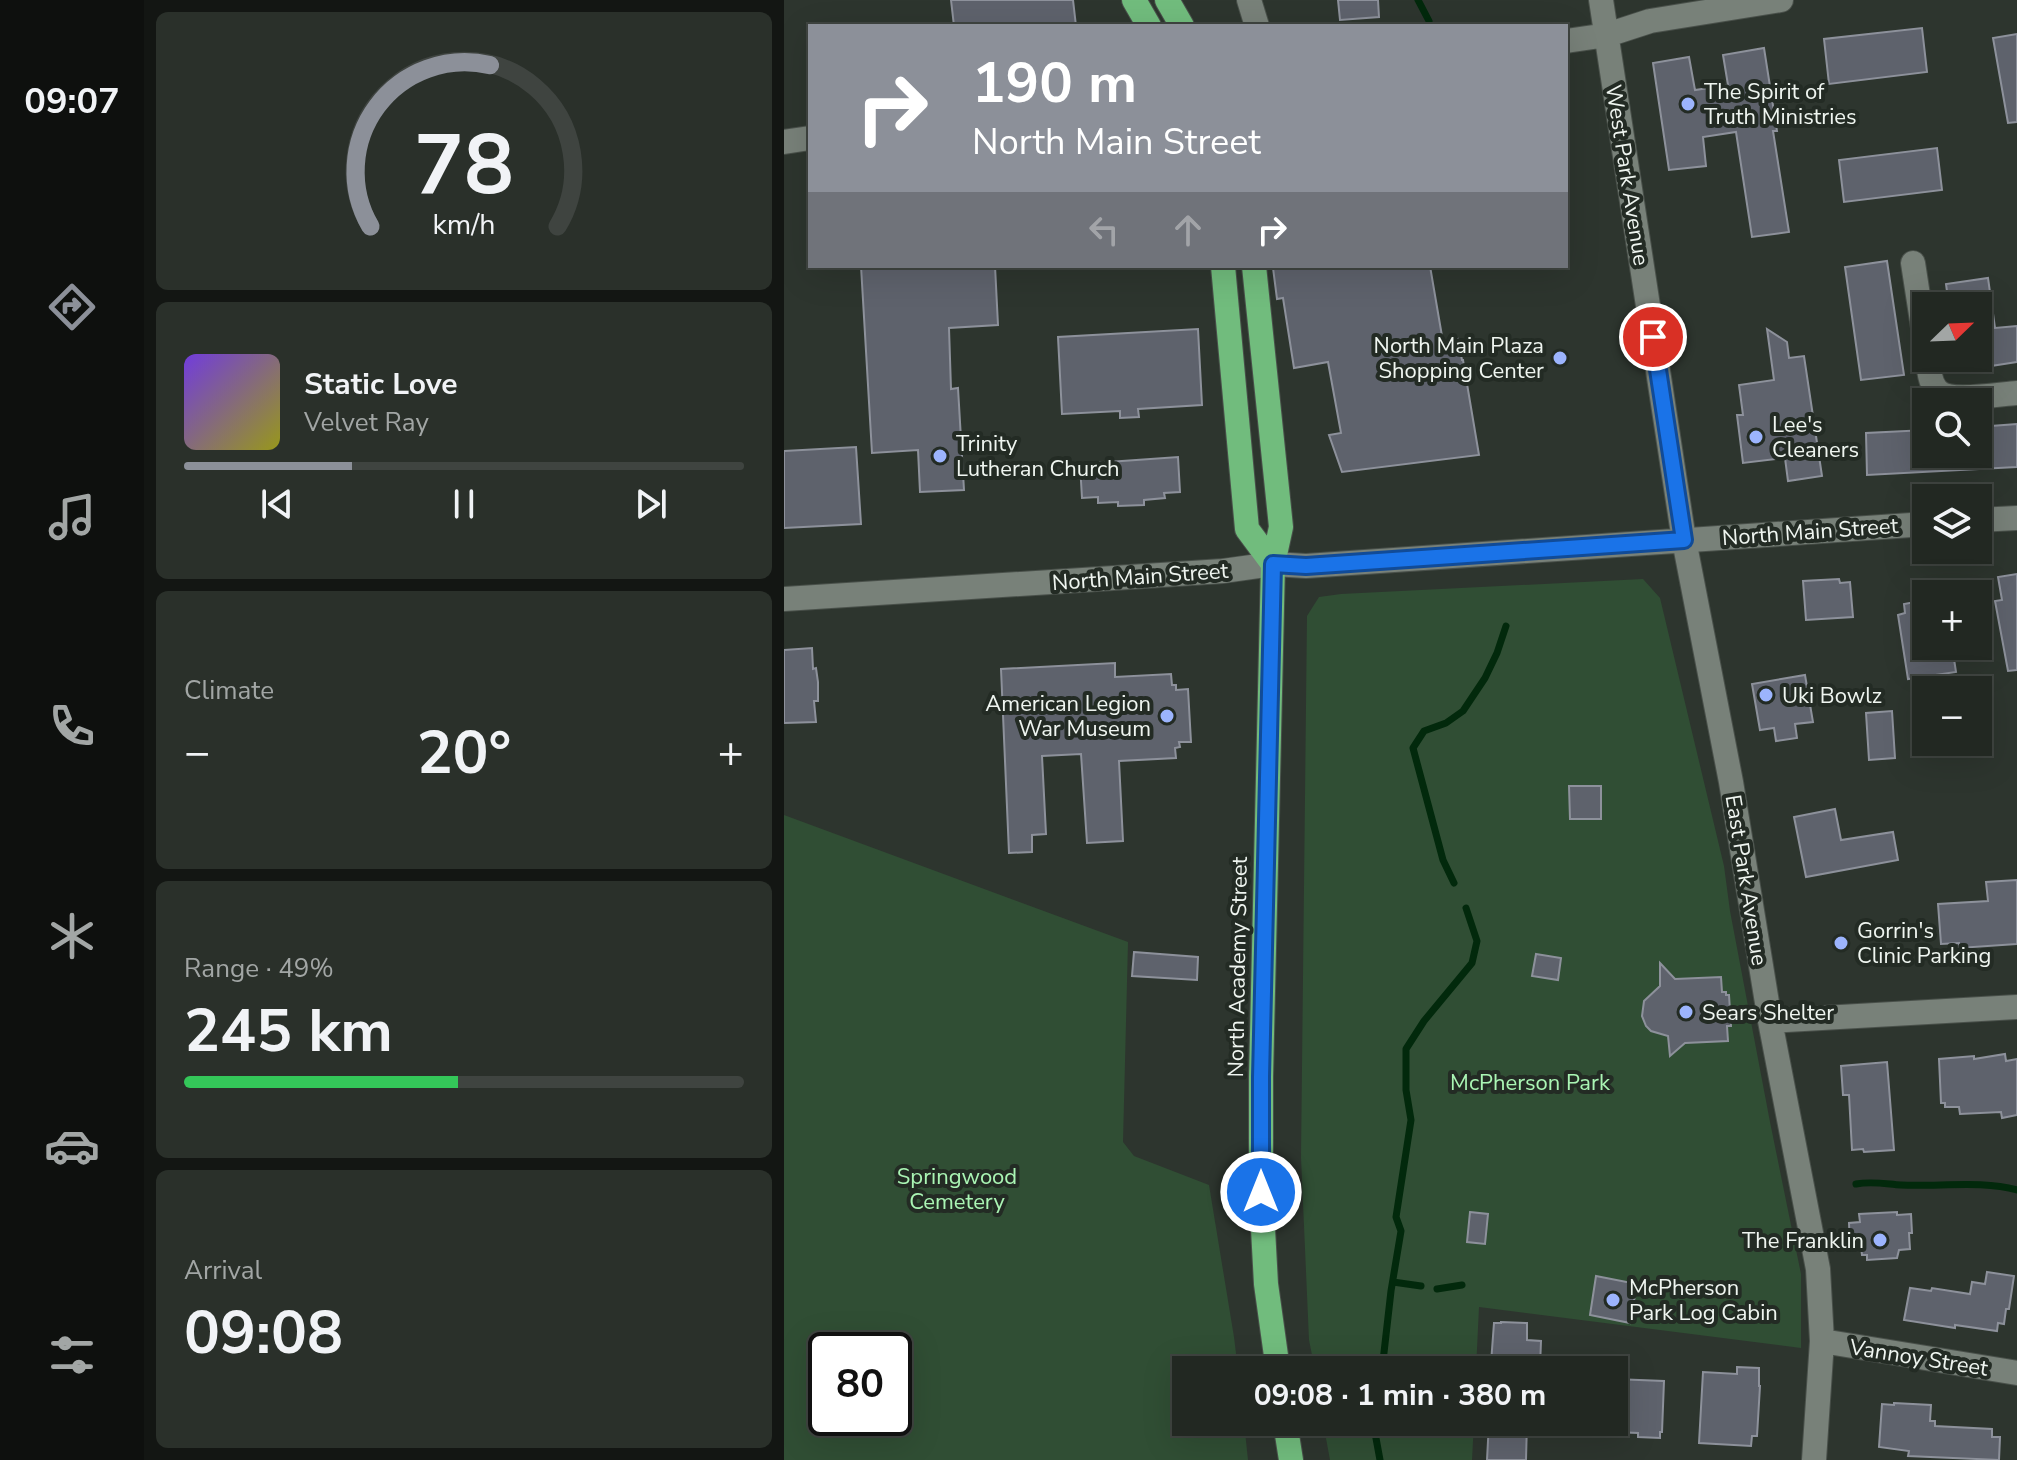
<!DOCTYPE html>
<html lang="en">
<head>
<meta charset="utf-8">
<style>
	body { margin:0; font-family:"Nunito Sans",sans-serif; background:#2a302a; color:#f1f3f6; height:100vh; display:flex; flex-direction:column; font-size:30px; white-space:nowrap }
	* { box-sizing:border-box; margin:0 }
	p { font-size:26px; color:#a2a6a5 }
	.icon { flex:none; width:44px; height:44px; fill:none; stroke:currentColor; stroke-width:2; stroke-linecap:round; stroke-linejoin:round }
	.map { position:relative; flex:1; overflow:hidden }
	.details { display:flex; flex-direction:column; gap:12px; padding:12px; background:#131613; width:640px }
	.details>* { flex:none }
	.guide { position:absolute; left:24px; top:24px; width:760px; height:244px; border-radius:0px; box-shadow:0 8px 32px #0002,0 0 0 2px #3f4440; background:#8c9099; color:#fff; overflow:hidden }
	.needle { width:52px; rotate:67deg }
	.fabs { position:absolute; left:1128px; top:292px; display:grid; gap:16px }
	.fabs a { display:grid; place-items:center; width:80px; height:80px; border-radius:0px; background:#222822; box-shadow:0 8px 32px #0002,0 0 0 2px #3f4440; font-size:40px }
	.speed { position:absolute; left:24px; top:1332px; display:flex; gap:16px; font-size:40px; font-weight:700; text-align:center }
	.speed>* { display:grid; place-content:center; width:104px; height:104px; border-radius:50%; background:#222822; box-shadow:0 8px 32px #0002,0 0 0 2px #3f4440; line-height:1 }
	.speed .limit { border:4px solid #111; border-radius:12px; background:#fff; color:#111 }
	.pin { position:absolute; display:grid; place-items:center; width:68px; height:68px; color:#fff; margin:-34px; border:4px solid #fff; border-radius:50%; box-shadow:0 2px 8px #0007 }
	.me { position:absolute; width:88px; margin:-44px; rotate:0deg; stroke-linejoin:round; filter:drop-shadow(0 0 6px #0008) }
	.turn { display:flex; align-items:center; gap:28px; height:168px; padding:0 32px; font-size:36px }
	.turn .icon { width:104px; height:104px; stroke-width:2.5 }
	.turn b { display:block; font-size:56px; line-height:68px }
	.lanes { display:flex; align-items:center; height:76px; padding:0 32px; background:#0003; justify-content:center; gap:40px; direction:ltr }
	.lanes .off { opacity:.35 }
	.big { font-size:60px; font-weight:700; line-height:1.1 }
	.details .tile { flex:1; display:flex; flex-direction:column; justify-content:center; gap:12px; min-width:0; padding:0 28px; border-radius:12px; background:#2a302a }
	.details .dial { align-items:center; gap:0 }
	.dial svg { height:208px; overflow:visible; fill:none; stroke:#3f4440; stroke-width:7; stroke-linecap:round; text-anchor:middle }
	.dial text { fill:#f1f3f6; stroke:none }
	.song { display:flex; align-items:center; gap:24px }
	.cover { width:96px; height:96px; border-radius:12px; background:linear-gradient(135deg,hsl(260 70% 55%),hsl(60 70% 35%)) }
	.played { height:8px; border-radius:4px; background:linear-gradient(90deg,#8c9099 30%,#3f4440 30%) }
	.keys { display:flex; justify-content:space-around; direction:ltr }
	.heat { display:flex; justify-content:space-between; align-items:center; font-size:44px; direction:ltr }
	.charge { height:12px; border-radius:6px; background:linear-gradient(90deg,#34c759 49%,#3f4440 0) }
	.trip { position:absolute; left:388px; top:1356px; width:456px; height:80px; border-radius:0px; background:#222822; box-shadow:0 8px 32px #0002,0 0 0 2px #3f4440; font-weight:700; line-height:80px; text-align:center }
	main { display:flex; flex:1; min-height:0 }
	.tabs { display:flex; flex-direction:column; width:144px; justify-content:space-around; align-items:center; background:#0e100e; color:#a2a6a5 }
	.tabs .icon { width:56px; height:56px }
	.tabs .current { color:#8c9099 }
	.tabs b { font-size:36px; color:#f1f3f6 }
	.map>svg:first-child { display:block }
</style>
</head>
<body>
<main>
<nav class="tabs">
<b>09:07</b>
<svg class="icon current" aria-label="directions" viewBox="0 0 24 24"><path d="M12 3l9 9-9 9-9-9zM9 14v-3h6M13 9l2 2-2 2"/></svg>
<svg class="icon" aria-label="music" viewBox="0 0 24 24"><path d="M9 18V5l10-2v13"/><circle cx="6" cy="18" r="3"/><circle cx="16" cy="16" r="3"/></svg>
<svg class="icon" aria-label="phone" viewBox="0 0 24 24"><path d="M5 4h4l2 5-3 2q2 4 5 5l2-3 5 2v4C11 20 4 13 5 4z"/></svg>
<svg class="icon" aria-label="climate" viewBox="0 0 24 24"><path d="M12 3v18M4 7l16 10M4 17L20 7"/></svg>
<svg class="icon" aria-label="car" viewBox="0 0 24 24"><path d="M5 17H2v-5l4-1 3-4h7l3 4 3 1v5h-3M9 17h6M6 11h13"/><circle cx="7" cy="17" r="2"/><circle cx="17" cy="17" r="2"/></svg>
<svg class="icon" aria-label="filters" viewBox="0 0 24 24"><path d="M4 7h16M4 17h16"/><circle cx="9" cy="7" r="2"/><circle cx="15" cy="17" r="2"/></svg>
</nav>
<section class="details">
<div class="tile dial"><svg viewBox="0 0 100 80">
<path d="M14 69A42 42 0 1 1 86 69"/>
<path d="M14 69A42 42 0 0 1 60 7" stroke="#8c9099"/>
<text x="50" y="56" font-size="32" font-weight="700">78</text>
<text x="50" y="72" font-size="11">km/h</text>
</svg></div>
<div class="tile">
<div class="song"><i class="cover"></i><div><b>Static Love</b><p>Velvet Ray</p></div></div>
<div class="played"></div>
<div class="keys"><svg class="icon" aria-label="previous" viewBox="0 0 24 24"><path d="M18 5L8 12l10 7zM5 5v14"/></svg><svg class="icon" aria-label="pause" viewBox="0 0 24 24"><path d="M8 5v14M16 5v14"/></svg><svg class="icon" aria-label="next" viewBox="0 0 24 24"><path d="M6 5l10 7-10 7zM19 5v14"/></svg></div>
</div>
<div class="tile"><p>Climate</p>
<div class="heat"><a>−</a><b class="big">20°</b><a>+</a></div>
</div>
<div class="tile"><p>Range · 49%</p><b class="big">245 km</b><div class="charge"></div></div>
<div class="tile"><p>Arrival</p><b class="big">09:08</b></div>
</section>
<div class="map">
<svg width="1233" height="1460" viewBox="0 0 1233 1460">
	<rect width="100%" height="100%" fill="#2d352e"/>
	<path fill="#304e34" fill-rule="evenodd" d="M859 579 876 598 940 866 946 911 986 1122 1017 1274V1348L695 1307 692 1370H531L525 1340 517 1157 523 616 535 597 557 594Z
		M0 815 344 942 339 1142 350 1156 425 1185 450 1337 454 1370H402V1422H460L464 1460H0ZM42 1350H110V1418H42Z
		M539 1422H690L688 1460H546Z"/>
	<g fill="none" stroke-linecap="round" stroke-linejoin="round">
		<path stroke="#02290c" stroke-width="7" d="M634 0 645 21
			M670 883 659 860 629 748 640 731 662 723 679 711 701 678 713 653 722 626
			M1072 1184C1088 1181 1102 1184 1117 1185 1153 1187 1199 1180 1233 1190
			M609 1282 637 1286
			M653 1289 678 1285
			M598 1370 607 1291 617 1231 612 1217 627 1120 622 1090V1049L640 1021 688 963 693 941 682 908
			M589 1422 596 1460"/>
	</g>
	<path fill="#5e626c" stroke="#8d919b" stroke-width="2" d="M167 0H289L292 26H170Z
		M554 0H594L595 17 556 20Z
		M1138 28 1143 72 1045 84 1040 39Z
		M1233 34V122L1224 123 1209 38Z
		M980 48 993 131H989L1005 232 968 237 952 132 919 137 922 166 885 170 869 63 905 57 911 90 944 85 939 55Z
		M1153 148 1158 190 1060 202 1055 160Z
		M1103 261 1120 375 1077 380 1061 267Z
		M77 266H211L214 325 165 328 167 389 174 388 180 490 136 492 134 450 88 453Z
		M494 266H646L659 342 674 339 678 360H679L695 455 558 472 545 435 557 433 544 362 510 368 499 298 493 299 489 268Z
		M1204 278 1211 328 1233 326V362L1194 368V306H1165L1162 284Z
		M414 329 418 405 354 409 355 417 336 418V411L278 414 274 337Z
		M983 329 1003 342 1005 358 1020 356 1038 476 1004 481 1001 458 959 463 953 415H959L955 385 990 380Z
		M1233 424V467L1083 475 1082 433 1142 430V454H1194V427Z
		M72 447 77 524 0 528V451Z
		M394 457 396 492 380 493 381 498 360 500V505L334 506V502L314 503V497L298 498 296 464Z
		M1233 574V670L1224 671 1211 601 1218 600 1214 577Z
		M1055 579 1056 583 1066 582 1069 617 1022 620 1019 581Z
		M1142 600V646H1168L1172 672 1124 679 1114 615 1121 613 1120 604Z
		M28 648 29 669 32 668 34 682V701H30L32 722 0 723V650Z
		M331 663V677L387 674 388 685H392V690L404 689 407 742H395L396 747 391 748 392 758 335 761 339 841 303 843 297 754 258 756 262 834 248 835V852L225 853 217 669Z
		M1021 675 1029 722 1011 724 1013 738 992 741 990 728 976 730 968 684Z
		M1108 711 1111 758 1085 760 1082 713Z
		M785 786H817V819H786Z
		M1051 809 1057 840 1109 832 1114 860 1022 877 1010 817Z
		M1233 880V944L1175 948V943L1157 944 1154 904 1204 901 1202 882Z
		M350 952 414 957 413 980 348 976Z
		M752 954 777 958 774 980 748 976Z
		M876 963 891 979 937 977 938 992H942V995H945L947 1026H943L944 1041 901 1043 886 1056 884 1036 867 1031 862 1026 858 1016 860 1001 876 986Z
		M1221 1054 1222 1061 1233 1059V1115L1218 1118 1217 1112 1176 1114 1175 1107H1161V1103H1157L1155 1059 1190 1056V1059Z
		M1103 1062 1110 1150 1080 1152 1079 1149 1068 1150 1065 1095H1059L1057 1066Z
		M686 1212 704 1214 701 1244 683 1242Z
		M1113 1212V1215L1127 1214 1128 1233H1125L1126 1249 1115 1250 1113 1258 1083 1260V1255H1078L1077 1247H1066L1065 1223 1076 1222 1075 1214Z
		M1203 1272 1230 1276 1225 1309H1222L1220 1324 1214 1323 1213 1331 1171 1325V1328L1120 1320 1126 1288 1147 1291 1148 1288 1186 1294 1188 1282 1201 1284Z
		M812 1276 853 1284 846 1323 806 1315Z
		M717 1322 743 1323V1340L757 1341 756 1367 739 1366V1370L716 1368 717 1363H707L710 1323H717Z
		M953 1367 975 1368V1386H976L973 1436H968L967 1446 915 1443 919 1372 953 1374Z
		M830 1379 880 1381 878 1432H876V1438L854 1437V1433L830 1432Z
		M1110 1403 1147 1405 1146 1421H1151V1426L1208 1429V1437H1216L1215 1460 1124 1456 1125 1451 1095 1447 1098 1404 1110 1405Z
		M705 1422H743L742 1460H703Z"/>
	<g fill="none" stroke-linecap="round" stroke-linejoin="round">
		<g stroke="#49504a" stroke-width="26">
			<path id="minor" d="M465 0 473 26
				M817 0 900 540 947 782 986 1021 1034 1269 1038 1341 1030 1460
				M782 41 823 35 866 21 997 0
				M0 142 26 138
				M1129 263 1142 347
				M1144 358C1145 368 1145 381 1152 389 1163 404 1215 394 1233 393
				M1194 520 1233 518
				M0 599 439 571 489 564 522 566 1142 524
				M986 1021 1233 1007
				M1038 1341 1233 1373"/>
		</g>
		<g stroke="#49504a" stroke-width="26">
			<path id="highway" d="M350 0 365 26
				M383 0 398 26
				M439 266 463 529 489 564
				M470 266 497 527 489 564 477 1077V1192L482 1284 494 1370
				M501 1422 507 1460"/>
		</g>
		<use href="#minor" stroke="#788179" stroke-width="24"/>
		<use href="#highway" stroke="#71bc7d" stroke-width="24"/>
	</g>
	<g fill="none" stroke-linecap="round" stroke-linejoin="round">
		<g stroke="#114b97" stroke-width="20">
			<path id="route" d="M477 1192V1077L489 564 522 566 900 540 869 337"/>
		</g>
		<use href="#route" stroke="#1a73e8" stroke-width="14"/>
	</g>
	<g fill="#9cb4fd" stroke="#232b24" stroke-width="3">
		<circle cx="904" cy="104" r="8"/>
		<circle cx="776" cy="358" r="8"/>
		<circle cx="972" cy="437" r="8"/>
		<circle cx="156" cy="456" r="8"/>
		<circle cx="982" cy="695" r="8"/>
		<circle cx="383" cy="716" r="8"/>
		<circle cx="1057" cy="943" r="8"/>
		<circle cx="902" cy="1012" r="8"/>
		<circle cx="1096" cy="1240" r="8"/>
		<circle cx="829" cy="1300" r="8"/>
	</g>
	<g text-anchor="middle" stroke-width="8" stroke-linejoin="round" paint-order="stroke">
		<g font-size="22" fill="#eff5f0" stroke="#232b24" text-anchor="start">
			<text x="920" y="99">The Spirit of<tspan x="920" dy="25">Truth Ministries</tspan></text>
			<text x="760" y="353" text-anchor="end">North Main Plaza<tspan x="760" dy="25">Shopping Center</tspan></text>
			<text x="988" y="432">Lee's<tspan x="988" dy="25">Cleaners</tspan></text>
			<text x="172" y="451">Trinity<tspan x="172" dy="25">Lutheran Church</tspan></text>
			<text x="998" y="703">Uki Bowlz</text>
			<text x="367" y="711" text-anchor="end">American Legion<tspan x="367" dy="25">War Museum</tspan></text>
			<text x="1073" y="938">Gorrin's<tspan x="1073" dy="25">Clinic Parking</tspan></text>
			<text x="918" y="1020">Sears Shelter</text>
			<text x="1080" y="1248" text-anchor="end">The Franklin</text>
			<text x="845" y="1295">McPherson<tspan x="845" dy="25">Park Log Cabin</tspan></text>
		</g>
		<g font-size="22" fill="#eff5f0" stroke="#232b24">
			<text transform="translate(844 175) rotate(81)" y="8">West Park Avenue</text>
			<text transform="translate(1026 531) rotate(-4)" y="8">North Main Street</text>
			<text transform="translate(356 576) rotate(-4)" y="8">North Main Street</text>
			<text transform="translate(963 880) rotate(81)" y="8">East Park Avenue</text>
			<text transform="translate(453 967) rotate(-89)" y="8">North Academy Street</text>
			<text transform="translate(1135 1357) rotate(9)" y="8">Vannoy Street</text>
		</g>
		<g font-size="22" fill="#aaf5b4" stroke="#232b24">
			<text x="746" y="1090">McPherson Park</text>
			<text x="173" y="1184">Springwood<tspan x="173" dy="25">Cemetery</tspan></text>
		</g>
	</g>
</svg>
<div class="fabs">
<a><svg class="needle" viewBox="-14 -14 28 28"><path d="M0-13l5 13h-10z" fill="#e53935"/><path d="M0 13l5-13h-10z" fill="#a2a6a5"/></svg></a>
<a><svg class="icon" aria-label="search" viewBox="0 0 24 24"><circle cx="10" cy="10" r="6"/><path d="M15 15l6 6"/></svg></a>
<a><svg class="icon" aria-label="layers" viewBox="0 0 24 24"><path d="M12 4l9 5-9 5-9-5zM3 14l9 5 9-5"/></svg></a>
<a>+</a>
<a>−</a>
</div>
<div class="speed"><div class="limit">80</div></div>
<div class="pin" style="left:869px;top:337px;background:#d93025"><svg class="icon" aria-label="arrive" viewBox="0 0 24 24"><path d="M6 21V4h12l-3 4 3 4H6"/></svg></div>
<svg class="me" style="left:477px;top:1192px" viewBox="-20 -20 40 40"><circle r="17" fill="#1a73e8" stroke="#fff" stroke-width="3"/><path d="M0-11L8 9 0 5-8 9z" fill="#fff"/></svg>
<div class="trip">09:08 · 1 min · 380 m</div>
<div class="guide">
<div class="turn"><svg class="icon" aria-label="right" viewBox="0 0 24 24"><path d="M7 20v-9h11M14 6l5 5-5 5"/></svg><div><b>190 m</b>North Main Street</div></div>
<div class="lanes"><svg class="icon off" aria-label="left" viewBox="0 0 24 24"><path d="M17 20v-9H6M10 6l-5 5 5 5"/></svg><svg class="icon off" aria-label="ahead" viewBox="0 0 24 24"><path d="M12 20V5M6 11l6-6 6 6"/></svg><svg class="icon" aria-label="right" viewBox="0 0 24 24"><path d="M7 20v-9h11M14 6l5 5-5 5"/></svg></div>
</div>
</div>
</main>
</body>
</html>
